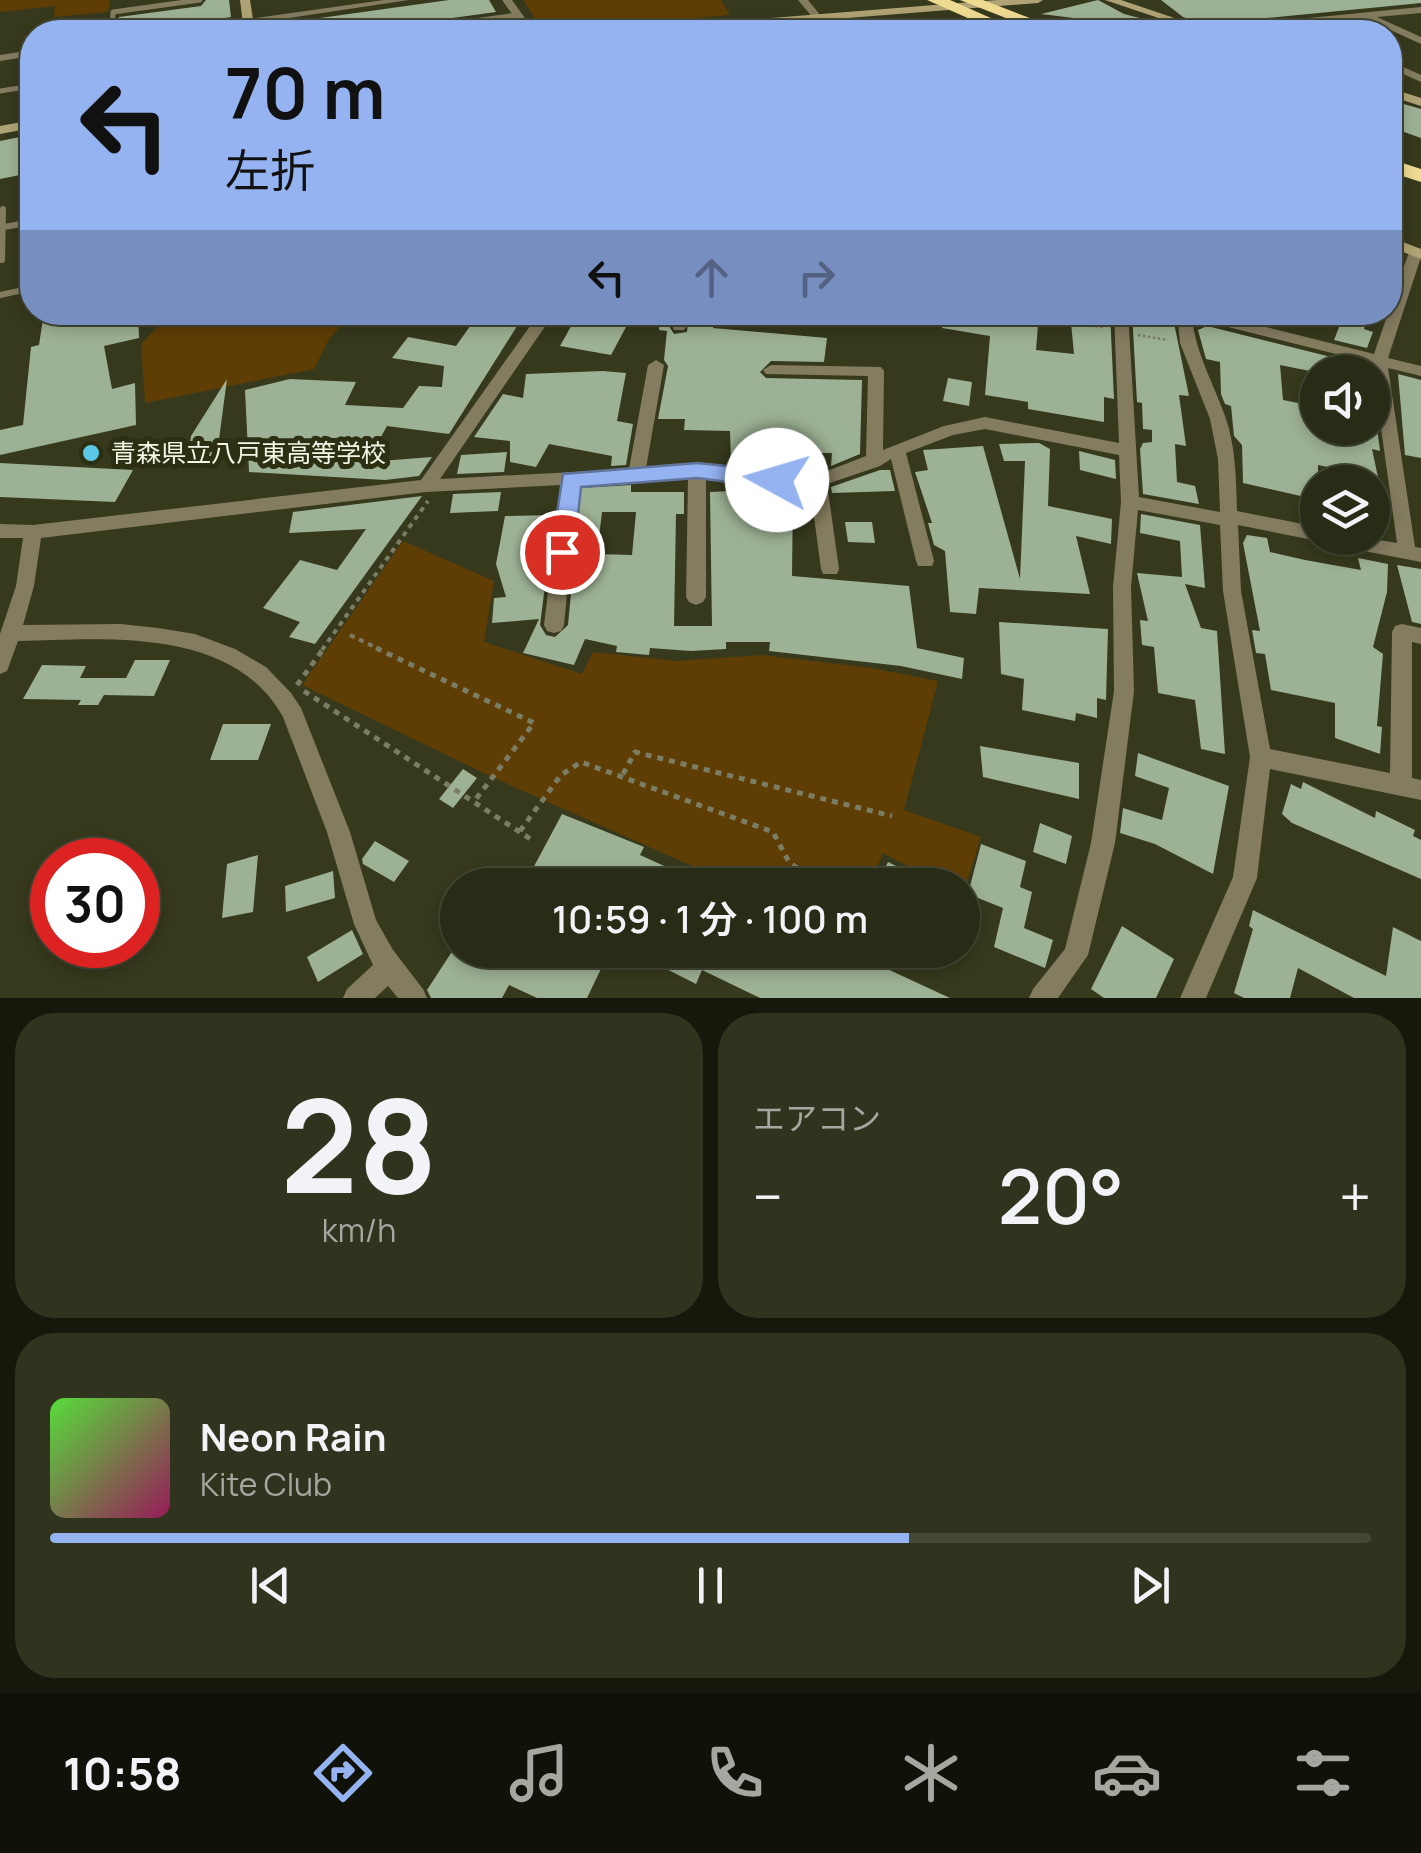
<!DOCTYPE html>
<html lang="ja">
<head>
<meta charset="utf-8">
<style>
	body { margin:0; font-family:Manrope,"Noto Sans JP",sans-serif; background:#30331e; color:#f1f3f6; height:100vh; display:flex; flex-direction:column; font-size:38px; white-space:nowrap }
	* { box-sizing:border-box; margin:0 }
	p { font-size:32px; color:#a5a7a0 }
	.icon { flex:none; width:55px; height:55px; fill:none; stroke:currentColor; stroke-width:2; stroke-linecap:round; stroke-linejoin:round }
	.map { position:relative; height:998px; overflow:hidden }
	.side { display:flex; flex-direction:column; gap:15px; padding:15px; background:#16180c; flex:1 }
	.side>* { flex:none }
	.top-card { position:absolute; left:20px; top:20px; width:1382px; height:305px; border-radius:40px; box-shadow:0 5px 15px #0003,0 0 0 2px #444734; background:#95b2f1; color:#111; overflow:hidden }
	.tools { position:absolute; left:1300px; top:355px; display:grid; gap:20px }
	.tools a { display:grid; place-items:center; width:90px; height:90px; border-radius:50%; background:#282b15; box-shadow:0 5px 15px #0003,0 0 0 2px #444734; font-size:50px }
	.speed { position:absolute; left:30px; top:838px; display:flex; gap:20px; font-size:50px; font-weight:700; text-align:center }
	.speed>* { display:grid; place-content:center; width:130px; height:130px; border-radius:50%; background:#282b15; box-shadow:0 5px 15px #0003,0 0 0 2px #444734; line-height:1 }
	.speed .limit { border:15px solid #d22; background:#fff; color:#111 }
	.pin { position:absolute; display:grid; place-items:center; width:85px; height:85px; color:#fff; margin:-42px; border:5px solid #fff; border-radius:50%; box-shadow:0 2px 10px #0007 }
	.me { position:absolute; width:110px; margin:-55px; rotate:276deg; stroke-linejoin:round; filter:drop-shadow(0 0 8px #0008) }
	.turn { display:flex; align-items:center; gap:35px; height:210px; padding:0 40px; font-size:45px }
	.turn .icon { width:130px; height:130px; stroke-width:2.5 }
	.turn b { display:block; font-size:70px; line-height:85px }
	.lanes { display:flex; align-items:center; height:95px; padding:0 40px; background:#0003; justify-content:center; gap:50px; direction:ltr }
	.lanes .off { opacity:.35 }
	.big { font-size:75px; font-weight:600; line-height:1.1 }
	.side .card { flex:1; display:flex; flex-direction:column; justify-content:center; gap:15px; min-width:0; padding:0 35px; border-radius:40px; background:#30331e }
	.side .dial { align-items:center; gap:0 }
	.dial b { font-size:130px; line-height:1 }
	.song { display:flex; align-items:center; gap:30px }
	.cover { width:120px; height:120px; border-radius:15px; background:linear-gradient(135deg,hsl(110 70% 55%),hsl(330 70% 35%)) }
	.played { height:10px; border-radius:5px; background:linear-gradient(90deg,#95b2f1 65%,#444734 65%) }
	.keys { display:flex; justify-content:space-around; direction:ltr }
	.heat { display:flex; justify-content:space-between; align-items:center; font-size:55px; direction:ltr }
	.side .tiles { flex:1; display:grid; gap:15px; grid-template-columns:1fr 1fr }
	.card:last-child { grid-column:span 2 }
	.trip { position:absolute; left:440px; top:868px; width:540px; height:100px; border-radius:50px; background:#282b15; box-shadow:0 5px 15px #0003,0 0 0 2px #444734; font-weight:600; line-height:100px; text-align:center }
	.dock { display:flex; height:160px; justify-content:space-around; align-items:center; background:#101108; color:#a5a7a0 }
	.dock .icon { width:70px; height:70px }
	.dock .active { color:#95b2f1 }
	.dock b { font-size:45px; color:#f1f3f6 }
	.map>svg:first-child { display:block }
</style>
</head>
<body>
<div class="map">
<svg width="1421" height="998" viewBox="0 0 1421 998">
	<rect width="100%" height="100%" fill="#36391c"/>
	<path fill="#5f3e05" d="M0 0H110L108 12 54 17 55 6 0 12Z
		M523 0H721L730 15 544 32Z
		M183 313H352L329 339 314 369 145 403 141 344 169 315Z
		M403 541 494 581 484 642 582 674 593 652 676 661 762 655 872 668 938 681 904 810 981 837 963 895 962 885H943L883 853 870 885H735L494 778 302 685Z"/>
	<path fill="#9db194" fill-rule="evenodd" d="M206 0H229L231 17 131 32V24L119 26V17L201 6Z
		M449 0H489L496 12 394 26 378 32H271L270 25Z
		M1098 0 1124 14 1175 27 1173 32H1070L1090 20 1041 14Z
		M1161 0H1421V3L1205 24 1183 17Z
		M1363 22 1387 32H1254Z
		M1390 100 1421 109V138L1390 127Z
		M30 135 32 160 25 164V174L0 179V141Z
		M44 312H138L139 338 104 346 112 389 135 383 136 425 0 455V430L23 425 31 347 39 345Z
		M480 312H526L449 434 387 426 367 462 432 457 419 476 385 480 249 472 245 390 290 379 356 382 345 405 403 408 419 386 442 387 444 366 392 358 408 337 456 346Z
		M579 312H634L611 355 560 346Z
		M660 312 674 334 687 332 689 314 717 318 713 328 827 338 824 362 771 361 760 372 766 378 862 380 860 454 831 466 832 453H764L765 467 731 464 730 431 684 430 685 419H658L668 366 664 360 667 331 659 330Z
		M945 312H1039L1036 350 1074 354 1070 312H1110L1114 399 1104 397V422L1028 409V402L985 395 990 336 942 328Z
		M1132 312H1169V322L1174 323 1189 396 1179 395 1186 446 1175 444 1177 482 1195 486 1199 504 1143 494 1140 449 1143 443 1152 442V430L1143 429 1142 403 1137 402Z
		M1345 312 1368 316 1364 329 1373 332 1367 348 1334 340Z
		M1207 326 1363 365 1362 372H1315L1280 365 1283 400 1318 407V428H1372L1373 397 1380 451 1372 449 1379 482H1359L1357 473 1318 465V500L1243 483 1242 445 1234 436 1231 406 1225 404 1221 394 1220 362 1206 359 1198 330Z
		M603 371 626 373 617 421 633 424 626 465 611 466 612 456 549 444 536 467 510 462V441L474 437 503 394 523 398 526 374Z
		M1398 374 1421 380V458L1405 455Z
		M948 378 972 382 969 406 943 401Z
		M227 379 216 462 186 467 191 436Z
		M1039 443 1050 449 1048 506 1112 519 1111 544 1076 536 1090 594 979 588 976 614 950 612 945 551 934 545 928 523H932L915 472 928 470 923 450 983 446 1020 579 1025 461H1004L999 444Z
		M1079 451 1115 460 1116 479 1080 470Z
		M507 452 504 472 457 474 461 455Z
		M0 463 133 470 115 502 0 497Z
		M880 470H890L895 491 832 493 831 487Z
		M732 484 793 489 792 576 909 586 917 648 964 658 962 679 901 666 769 651 770 642H726V649L691 651 650 648 649 655 616 652 617 646 585 639 574 665 523 653 539 619 492 623 494 598 506 597 496 564 505 516 554 515 540 625 546 635 555 637 568 625 581 488 631 485V492H684V514H676L674 626H712L710 492 732 491ZM602 512H636L632 555 597 554Z
		M501 492 498 511 450 513 453 494Z
		M422 496 315 644 289 637 300 622 263 608 300 560 337 570 366 529 289 533 293 512Z
		M1141 514 1200 525 1205 588 1185 584 1201 628 1217 631 1225 754 1201 749 1195 700 1158 693 1154 647 1142 645 1140 620 1148 621 1137 573 1182 577 1180 541 1140 533Z
		M845 522H872L875 543 848 542Z
		M1247 535 1267 538 1270 552 1305 560 1361 570 1358 558 1388 564 1387 592 1373 647 1383 654 1377 726 1382 727 1380 754 1335 738V703L1271 690 1265 654 1256 653 1252 630 1260 631 1243 543Z
		M1397 565 1421 569V624L1412 622Z
		M999 622 1108 629 1106 700 1097 698V718L1076 713 1075 721 1022 710 1024 679 1001 674Z
		M135 660H170L154 696 104 695 98 705H78L81 700 23 699 42 665 86 666 80 678H126Z
		M223 724H271L258 760H210Z
		M980 746 1079 763V799L983 777Z
		M1138 753 1229 786 1213 874 1155 844 1120 833 1123 808 1162 820 1169 788 1135 776Z
		M463 769 477 778 453 808 439 799Z
		M1303 782 1375 818 1376 811 1415 830 1413 836 1421 840V879L1292 823 1282 814 1291 784 1301 789Z
		M562 814 644 847 640 855 706 885H524Z
		M1040 823 1072 836 1066 864 1033 852Z
		M375 841 409 861 394 882 363 864 362 859Z
		M981 844 1026 861 1020 887 1032 892 1024 928 1053 940 1045 968 994 947 1003 908 968 894Z
		M258 855 253 912 222 918 227 864Z
		M888 862 935 885H877Z
		M333 871 335 898 286 912 285 886Z
		M1253 910 1386 976 1393 927 1421 941V998H1354L1298 968 1290 998H1244L1234 993 1253 929 1249 926Z
		M1122 926 1174 959 1156 998H1104L1091 989Z
		M352 930 363 954 318 982 307 957Z
		M453 950H610L587 998H537L509 985 502 998H431L427 990Z
		M629 950H846L950 998H760L702 970 696 984Z"/>
	<g fill="none" stroke-linecap="round" stroke-linejoin="round">
		<path stroke="#7b7e65" stroke-width="2.5" stroke-dasharray="2.5 2.5" stroke-linecap="butt" d="M986 312 1103 327
			M1138 335 1168 340"/>
		<path stroke="#7b7e65" stroke-width="4" stroke-dasharray="5 5" stroke-linecap="butt" d="M350 635 381 650
			M322 650 428 501"/>
		<path stroke="#7b7e65" stroke-width="5" stroke-dasharray="6 6" stroke-linecap="butt" d="M376 648 534 723 476 799
			M297 685 324 648
			M304 691 535 842
			M623 774 635 752 892 816
			M520 831 561 775 581 762 773 832 789 862 820 885"/>
		<path stroke="#847c5f" stroke-width="5" d="M112 32 113 12 200 0
			M395 32 517 15
			M1179 32 1190 26
			M0 91 32 86"/>
		<path stroke="#847c5f" stroke-width="6" d="M31 167 32 174
			M4 227 32 222
			M2 260 3 209
			M0 295 32 288"/>
		<path fill="#847c5f" fill-rule="evenodd" d="M384 0H409L195 32H172L177 29Z
			M502 0H512L535 32H525Z
			M798 0H808L821 16 819 18H813Z
			M1421 7V13L1377 17 1421 37V44L1364 18 1220 32 1200 31 1205 28Z
			M32 50V56L0 61V55Z
			M1390 61 1421 75V82L1390 68Z
			M1416 248 1421 249V257L1388 358 1421 366V376L1388 368 1415 547 1421 548V562L1333 545 1324 539 1318 541 1238 525 1241 591 1270 749 1390 773 1392 632 1395 626 1402 624 1421 628V644L1412 642V778L1421 780V800L1270 769 1257 878 1206 998H1180L1233 877 1250 757 1223 591 1220 525 1138 510 1131 587 1134 691 1115 843 1088 955 1058 998H1029L1033 989 1065 949 1091 843 1114 691 1113 587 1121 502 1119 455 985 429 953 435 906 453 934 561 932 566H918L916 561 891 459 880 466 827 484 839 569 837 574H823L821 569 810 487 706 478V597L703 602 696 605 689 602 686 597 688 478 578 484 564 625 561 631 554 633 547 631 544 625 561 485 426 492 41 538 34 586 23 625 121 624 158 628 195 634 235 649 266 667 291 693 301 708 350 832 376 920 393 950 423 989 427 998H398L388 986 375 998H343L347 989 373 965 354 924 327 832 283 717C233 626 105 639 18 641L7 671 0 674V634L16 586 23 538H0V524L33 525 421 480 540 312H555L440 479 629 469 648 365 656 360 664 365 646 468 697 465 817 475 866 456 868 376 766 374 763 370 771 365 881 367 884 371 883 450 944 426 985 417 1119 443 1114 312H1128L1139 497 1220 512 1218 459 1210 419 1180 343 1177 312H1206L1374 354 1409 252ZM1192 318 1372 363 1397 543 1366 538H1318V527L1237 511C1236 480 1236 446 1225 416 1213 382 1196 354 1192 318Z
			M666 312H680L686 327 684 330H674Z"/>
		<path fill="#afa274" fill-rule="evenodd" d="M240 0H250L255 32H244Z
			M997 0H1043L1038 3 669 32H626L632 29Z
			M1105 0H1121L1216 32H1200Z
			M1390 88 1421 98V106L1390 96Z
			M32 120V128L0 134V126Z
			M1390 237 1421 249V259L1390 247Z"/>
		<path fill="#efda92" fill-rule="evenodd" d="M927 0H950L993 19 979 23Z
			M960 0H983L1066 32H1042Z
			M1390 159 1421 169V182L1390 172Z"/>
	</g>
	<path fill="#95b2f1" stroke="#61749d" stroke-width="2.5" d="M697 463 777 471 788 480 777 488 697 478 581 487 574 552 571 559H554L551 552 563 474Z"/>
	<circle fill="#5ac8e5" stroke="#2c2f12" stroke-width="4" cx="91" cy="453" r="10"/>
	<g text-anchor="middle" stroke-width="10" stroke-linejoin="round" paint-order="stroke">
		<g font-size="25" fill="#f3f6e4" stroke="#2c2f12" text-anchor="start">
			<text x="111" y="462">青森県立八戸東高等学校</text>
		</g>
	</g>
</svg>
<div class="tools">
<a><svg class="icon" aria-label="sound" viewBox="0 0 24 24"><path d="M4 9h4l5-4v14l-5-4H4zM17 9q2 3 0 6"/></svg></a>
<a><svg class="icon" aria-label="layers" viewBox="0 0 24 24"><path d="M12 4l9 5-9 5-9-5zM3 14l9 5 9-5"/></svg></a>
</div>
<div class="speed"><div class="limit">30</div></div>
<div class="pin" style="left:562px;top:552px;background:#d93025"><svg class="icon" aria-label="arrive" viewBox="0 0 24 24"><path d="M6 21V4h12l-3 4 3 4H6"/></svg></div>
<svg class="me" style="left:777px;top:480px" viewBox="-20 -20 40 40"><circle r="19" fill="#fff"/><path d="M0-13L10 11 0 6-10 11z" fill="#95b2f1"/></svg>
<div class="trip">10:59 · 1 分 · 100 m</div>
<div class="top-card">
<div class="turn"><svg class="icon" aria-label="left" viewBox="0 0 24 24"><path d="M17 20v-9H6M10 6l-5 5 5 5"/></svg><div><b>70 m</b>左折</div></div>
<div class="lanes"><svg class="icon" aria-label="left" viewBox="0 0 24 24"><path d="M17 20v-9H6M10 6l-5 5 5 5"/></svg><svg class="icon off" aria-label="ahead" viewBox="0 0 24 24"><path d="M12 20V5M6 11l6-6 6 6"/></svg><svg class="icon off" aria-label="right" viewBox="0 0 24 24"><path d="M7 20v-9h11M14 6l5 5-5 5"/></svg></div>
</div>
</div>
<section class="side">
<div class="tiles">
<div class="card dial"><b>28</b><p>km/h</p></div>
<div class="card"><p>エアコン</p>
<div class="heat"><a>−</a><b class="big">20°</b><a>+</a></div>
</div>
<div class="card">
<div class="song"><i class="cover"></i><div><b>Neon Rain</b><p>Kite Club</p></div></div>
<div class="played"></div>
<div class="keys"><svg class="icon" aria-label="previous" viewBox="0 0 24 24"><path d="M18 5L8 12l10 7zM5 5v14"/></svg><svg class="icon" aria-label="pause" viewBox="0 0 24 24"><path d="M8 5v14M16 5v14"/></svg><svg class="icon" aria-label="next" viewBox="0 0 24 24"><path d="M6 5l10 7-10 7zM19 5v14"/></svg></div>
</div>
</div>
</section>
<nav class="dock">
<b>10:58</b>
<svg class="icon active" aria-label="directions" viewBox="0 0 24 24"><path d="M12 3l9 9-9 9-9-9zM9 14v-3h6M13 9l2 2-2 2"/></svg>
<svg class="icon" aria-label="music" viewBox="0 0 24 24"><path d="M9 18V5l10-2v13"/><circle cx="6" cy="18" r="3"/><circle cx="16" cy="16" r="3"/></svg>
<svg class="icon" aria-label="phone" viewBox="0 0 24 24"><path d="M5 4h4l2 5-3 2q2 4 5 5l2-3 5 2v4C11 20 4 13 5 4z"/></svg>
<svg class="icon" aria-label="climate" viewBox="0 0 24 24"><path d="M12 3v18M4 7l16 10M4 17L20 7"/></svg>
<svg class="icon" aria-label="car" viewBox="0 0 24 24"><path d="M5 17H2v-5l4-1 3-4h7l3 4 3 1v5h-3M9 17h6M6 11h13"/><circle cx="7" cy="17" r="2"/><circle cx="17" cy="17" r="2"/></svg>
<svg class="icon" aria-label="filters" viewBox="0 0 24 24"><path d="M4 7h16M4 17h16"/><circle cx="9" cy="7" r="2"/><circle cx="15" cy="17" r="2"/></svg>
</nav>
</body>
</html>
